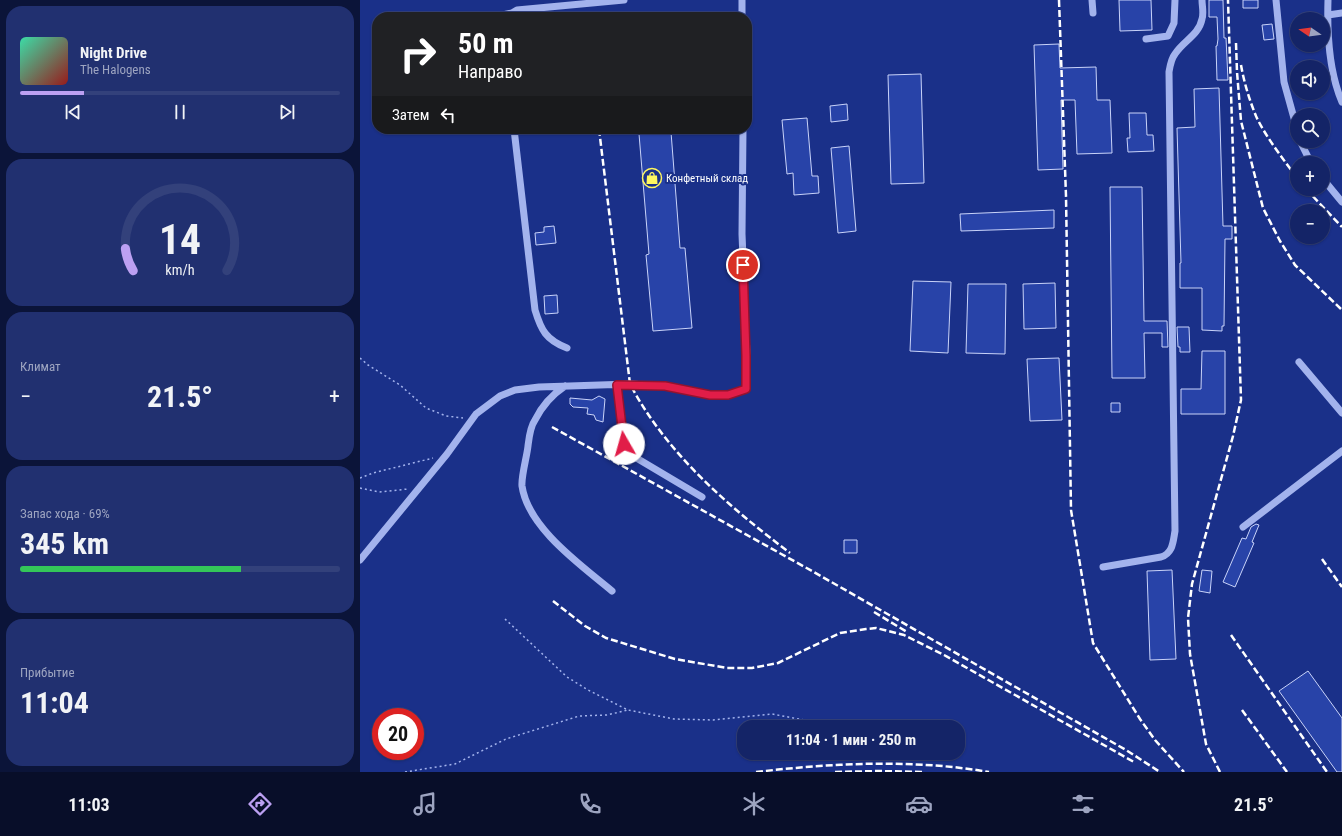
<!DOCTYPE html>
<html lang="ru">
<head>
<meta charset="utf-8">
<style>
	body { margin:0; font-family:"Roboto Condensed",sans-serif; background:#213070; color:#f1f3f6; height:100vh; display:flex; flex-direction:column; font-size:15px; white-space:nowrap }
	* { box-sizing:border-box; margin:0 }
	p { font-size:13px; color:#9da4c0 }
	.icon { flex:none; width:22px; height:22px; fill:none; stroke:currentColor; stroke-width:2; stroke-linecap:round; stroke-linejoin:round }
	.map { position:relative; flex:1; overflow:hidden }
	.panel { display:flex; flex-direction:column; gap:6px; padding:6px; background:#0b1439; width:360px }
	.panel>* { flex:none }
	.hud { position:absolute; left:12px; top:12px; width:380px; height:122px; border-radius:16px; box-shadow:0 1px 3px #0004,0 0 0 1px #33417b; background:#202124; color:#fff; overflow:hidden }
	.needle { width:26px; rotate:283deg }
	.controls { position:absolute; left:930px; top:12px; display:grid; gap:8px }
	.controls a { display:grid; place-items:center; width:40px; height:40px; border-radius:50%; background:#142467; box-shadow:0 1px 3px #0004,0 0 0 1px #33417b; font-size:20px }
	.speed { position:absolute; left:12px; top:708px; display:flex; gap:8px; font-size:20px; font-weight:700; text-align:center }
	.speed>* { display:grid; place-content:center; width:52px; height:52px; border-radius:50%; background:#142467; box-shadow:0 1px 3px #0004,0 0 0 1px #33417b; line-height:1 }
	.speed .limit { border:6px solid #d22; background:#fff; color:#111 }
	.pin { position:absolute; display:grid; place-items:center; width:34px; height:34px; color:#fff; margin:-17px; border:2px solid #fff; border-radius:50%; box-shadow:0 1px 4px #0007 }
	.me { position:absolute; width:44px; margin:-22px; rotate:353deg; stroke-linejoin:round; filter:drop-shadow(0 0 3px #0008) }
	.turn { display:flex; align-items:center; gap:14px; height:84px; padding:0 20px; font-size:18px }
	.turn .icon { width:52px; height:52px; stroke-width:2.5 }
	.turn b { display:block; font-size:28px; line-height:34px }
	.then { display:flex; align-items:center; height:38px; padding:0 20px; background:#0003; gap:8px; font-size:15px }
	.big { font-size:30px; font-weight:700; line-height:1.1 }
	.panel .card { flex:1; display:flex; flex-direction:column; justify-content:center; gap:6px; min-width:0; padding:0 14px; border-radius:16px; background:#213070 }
	.panel .dial { align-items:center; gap:0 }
	.dial svg { height:104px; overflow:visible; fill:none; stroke:#33417b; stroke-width:7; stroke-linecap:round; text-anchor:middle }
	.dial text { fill:#f1f3f6; stroke:none }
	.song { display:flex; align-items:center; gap:12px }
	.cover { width:48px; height:48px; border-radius:6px; background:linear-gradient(135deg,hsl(160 70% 55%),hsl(0 70% 35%)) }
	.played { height:4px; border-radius:2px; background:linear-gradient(90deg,#bca0f2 20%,#33417b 20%) }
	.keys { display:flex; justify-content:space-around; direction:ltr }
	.heat { display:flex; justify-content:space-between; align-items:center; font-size:22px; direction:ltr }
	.charge { height:6px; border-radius:3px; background:linear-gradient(90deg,#34c759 69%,#33417b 0) }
	.trip { position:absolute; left:377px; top:720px; width:228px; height:40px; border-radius:16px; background:#142467; box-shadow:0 1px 3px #0004,0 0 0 1px #33417b; font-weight:700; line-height:40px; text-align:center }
	.tabs { display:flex; height:64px; justify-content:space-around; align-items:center; background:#080e29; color:#9da4c0 }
	.tabs .icon { width:28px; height:28px }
	.tabs .selected { color:#bca0f2 }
	.tabs b { font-size:18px; color:#f1f3f6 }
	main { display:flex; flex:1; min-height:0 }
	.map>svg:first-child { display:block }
</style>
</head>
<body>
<main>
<section class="panel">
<div class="card">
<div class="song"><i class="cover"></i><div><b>Night Drive</b><p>The Halogens</p></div></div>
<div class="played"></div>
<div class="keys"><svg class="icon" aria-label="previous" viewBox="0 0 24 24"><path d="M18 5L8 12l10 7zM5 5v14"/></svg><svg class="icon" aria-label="pause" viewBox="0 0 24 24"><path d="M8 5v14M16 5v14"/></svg><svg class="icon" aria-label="next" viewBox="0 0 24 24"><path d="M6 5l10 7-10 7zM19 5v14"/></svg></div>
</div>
<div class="card dial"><svg viewBox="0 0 100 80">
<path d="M14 69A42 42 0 1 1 86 69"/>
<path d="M14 69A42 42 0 0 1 8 52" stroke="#bca0f2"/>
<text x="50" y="56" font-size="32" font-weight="700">14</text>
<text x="50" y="72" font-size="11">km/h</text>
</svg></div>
<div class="card"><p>Климат</p>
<div class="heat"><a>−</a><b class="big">21.5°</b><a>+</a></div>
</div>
<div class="card"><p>Запас хода · 69%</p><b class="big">345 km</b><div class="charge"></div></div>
<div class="card"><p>Прибытие</p><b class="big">11:04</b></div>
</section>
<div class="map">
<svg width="982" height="772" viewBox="0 0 982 772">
	<rect width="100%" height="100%" fill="#1a3089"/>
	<path fill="#2843a8" stroke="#c9d3f9" d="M759 0H791L792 30 760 31Z
		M849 0H863L864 38H866L868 80H857L856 46H857L858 39 857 17H849Z
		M883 0H898V8H883Z
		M912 24 914 39 904 40 902 25Z
		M699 44 700 68 736 67 737 100H750L752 153 717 154 715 100H701L703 169 678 170 674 45Z
		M561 74 564 183 531 184 528 75Z
		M859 88 863 226H872V239H865L864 326H862V331L842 330V288H820V263H821L817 128 835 127 834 89Z
		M487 104 488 120 471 122 470 106Z
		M769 113H786L787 135H793L794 151 768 152 767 138H770Z
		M447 118 452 176H458L459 193 434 195 433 173 427 174 422 120Z
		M311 132 320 248H325L332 328 293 331 286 255 289 254 279 134Z
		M489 146 496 231 478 233 471 148Z
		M750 187H782L784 321H807L808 347H802V333H784L785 378H752Z
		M694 210V228L601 231 600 214Z
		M194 226 196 243 176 245 175 233 184 232V227Z
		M553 281 591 282 588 353 550 351Z
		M695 283 696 328 664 329 663 284Z
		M608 284H646L645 354 606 353Z
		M197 295 198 313 185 314 184 296Z
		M817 327H829L830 352H820V347H818Z
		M842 351H865V414H821V389H841Z
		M699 358 702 420 670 421 667 359Z
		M239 396 245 399 243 422 236 420 234 415 227 414 228 408 213 407 210 404V398L232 400Z
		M751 403H760V412H751Z
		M896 524 899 525 892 542 894 543 875 587 863 582 882 538 886 539 891 527Z
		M484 540H497V553H484Z
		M812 570 816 659 790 660 787 571Z
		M842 570 852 571 850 593 839 591Z
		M948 671 982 718V772H977L919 691Z"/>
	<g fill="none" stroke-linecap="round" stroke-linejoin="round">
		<path stroke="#a3b3ed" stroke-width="1.5" stroke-dasharray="2 3" stroke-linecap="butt" d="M0 358 8 365 40 385 66 408 86 416 103 418
			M0 478 13 473 73 458
			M0 488 19 492 48 489
			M145 619 207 677 228 690 268 710 314 719 353 720 412 714 455 722 541 727
			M45 772 95 764 146 739 219 716 247 715 268 710"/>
		<path stroke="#a3b3ed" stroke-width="7" d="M382 0V17
			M732 0 733 13
			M916 0 924 82 937 129
			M968 0C967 32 969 72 982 102
			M968 15 982 13
			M133 17 152 13
			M148 17 152 13 157 10 264 0
			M786 39 808 36 814 23 815 0
			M154 129 175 310C181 330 186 340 207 348
			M940 141 951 163
			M963 179 982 202
			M939 362 982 413
			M257 385 264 444 273 456 342 497
			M205 386C193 394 182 406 175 420 170 427 169 438 168 446 167 456 161 477 162 486 168 528 221 565 252 591
			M883 527 982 451
			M0 560 87 454 116 414 140 396 155 390 179 387 270 384 305 386 350 395 360 396 368 395 386 389 387 356 382 234 383 129
			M743 567 801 557C813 553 813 542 815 531L809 72C810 66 811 59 815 54 823 41 839 35 842 19 844 13 842 6 842 0"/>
		<path stroke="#fff" stroke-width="2.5" stroke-dasharray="7 3" stroke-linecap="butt" d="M699 0 706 196 711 510 733 643 780 719 795 740 824 772
			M876 43 877 72 881 121 903 208 920 241 935 265 982 310
			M881 65C884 82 889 99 896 116 905 136 924 160 937 178
			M239 129 270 384C307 454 367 505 430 553
			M946 189 982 227
			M192 427 452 571 766 750 800 772
			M962 559 982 587
			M193 601 225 626 246 638 315 659 367 668H392L418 663 480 633 506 629 516 628 544 635 588 657
			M514 612 547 632
			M871 635 967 772
			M584 655 774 762
			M882 710 927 772
			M396 772C473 763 553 759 629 772
			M475 772 519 771 563 772
			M860 772 846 744 830 654 828 618 832 584 873 436 881 400 868 0"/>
	</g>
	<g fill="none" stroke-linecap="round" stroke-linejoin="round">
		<g stroke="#92132f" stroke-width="10">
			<path id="route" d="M264 444 257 385 305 386 350 395H368L386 389V356L383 265"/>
		</g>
		<use href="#route" stroke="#e11d48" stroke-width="7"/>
	</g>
	<defs>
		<g id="shop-ring" transform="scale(1)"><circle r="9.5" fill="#1a3089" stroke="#fff75f" stroke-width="1.5"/><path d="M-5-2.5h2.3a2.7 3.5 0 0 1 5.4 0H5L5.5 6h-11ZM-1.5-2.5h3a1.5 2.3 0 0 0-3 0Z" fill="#fff75f"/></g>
	</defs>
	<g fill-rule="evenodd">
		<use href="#shop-ring" x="292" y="178"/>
	</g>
	<g text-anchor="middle" stroke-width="4" stroke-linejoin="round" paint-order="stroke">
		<g font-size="11" fill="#fff" stroke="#1a3089" text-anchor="start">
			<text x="306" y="182">Конфетный склад</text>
		</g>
	</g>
</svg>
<div class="controls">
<a><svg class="needle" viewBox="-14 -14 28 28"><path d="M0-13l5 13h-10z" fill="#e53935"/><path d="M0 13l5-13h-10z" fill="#9da4c0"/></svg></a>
<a><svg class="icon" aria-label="sound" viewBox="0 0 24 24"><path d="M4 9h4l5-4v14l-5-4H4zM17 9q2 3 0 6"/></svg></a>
<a><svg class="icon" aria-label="search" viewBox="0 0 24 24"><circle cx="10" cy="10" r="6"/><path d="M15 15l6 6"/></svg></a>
<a>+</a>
<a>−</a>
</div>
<div class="speed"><div class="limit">20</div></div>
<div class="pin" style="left:383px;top:265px;background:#d93025"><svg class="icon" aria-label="arrive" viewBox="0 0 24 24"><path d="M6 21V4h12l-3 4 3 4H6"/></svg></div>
<svg class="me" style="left:264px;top:444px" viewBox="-20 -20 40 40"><circle r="19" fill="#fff"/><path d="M0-13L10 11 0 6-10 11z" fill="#e11d48"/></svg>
<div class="trip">11:04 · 1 мин · 250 m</div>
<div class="hud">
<div class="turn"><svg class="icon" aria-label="right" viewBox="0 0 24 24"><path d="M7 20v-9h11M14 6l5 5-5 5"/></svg><div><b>50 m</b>Направо</div></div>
<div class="then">Затем<svg class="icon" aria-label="left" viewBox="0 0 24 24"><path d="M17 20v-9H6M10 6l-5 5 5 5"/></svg></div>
</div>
</div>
</main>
<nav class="tabs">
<b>11:03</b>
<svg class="icon selected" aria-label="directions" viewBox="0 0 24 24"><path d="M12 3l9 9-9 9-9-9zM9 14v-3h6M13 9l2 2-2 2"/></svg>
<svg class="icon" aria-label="music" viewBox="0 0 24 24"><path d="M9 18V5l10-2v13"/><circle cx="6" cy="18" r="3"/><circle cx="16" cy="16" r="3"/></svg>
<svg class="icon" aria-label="phone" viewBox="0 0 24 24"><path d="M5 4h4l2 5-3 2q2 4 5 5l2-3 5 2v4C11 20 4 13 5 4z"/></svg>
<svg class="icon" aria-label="climate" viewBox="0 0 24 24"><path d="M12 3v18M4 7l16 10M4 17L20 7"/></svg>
<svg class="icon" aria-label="car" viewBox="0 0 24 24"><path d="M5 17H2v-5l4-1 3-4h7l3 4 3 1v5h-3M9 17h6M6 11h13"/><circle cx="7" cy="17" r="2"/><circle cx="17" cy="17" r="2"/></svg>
<svg class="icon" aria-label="filters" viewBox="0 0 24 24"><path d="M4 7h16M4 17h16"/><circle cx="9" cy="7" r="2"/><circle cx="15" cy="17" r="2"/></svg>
<b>21.5°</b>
</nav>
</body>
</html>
